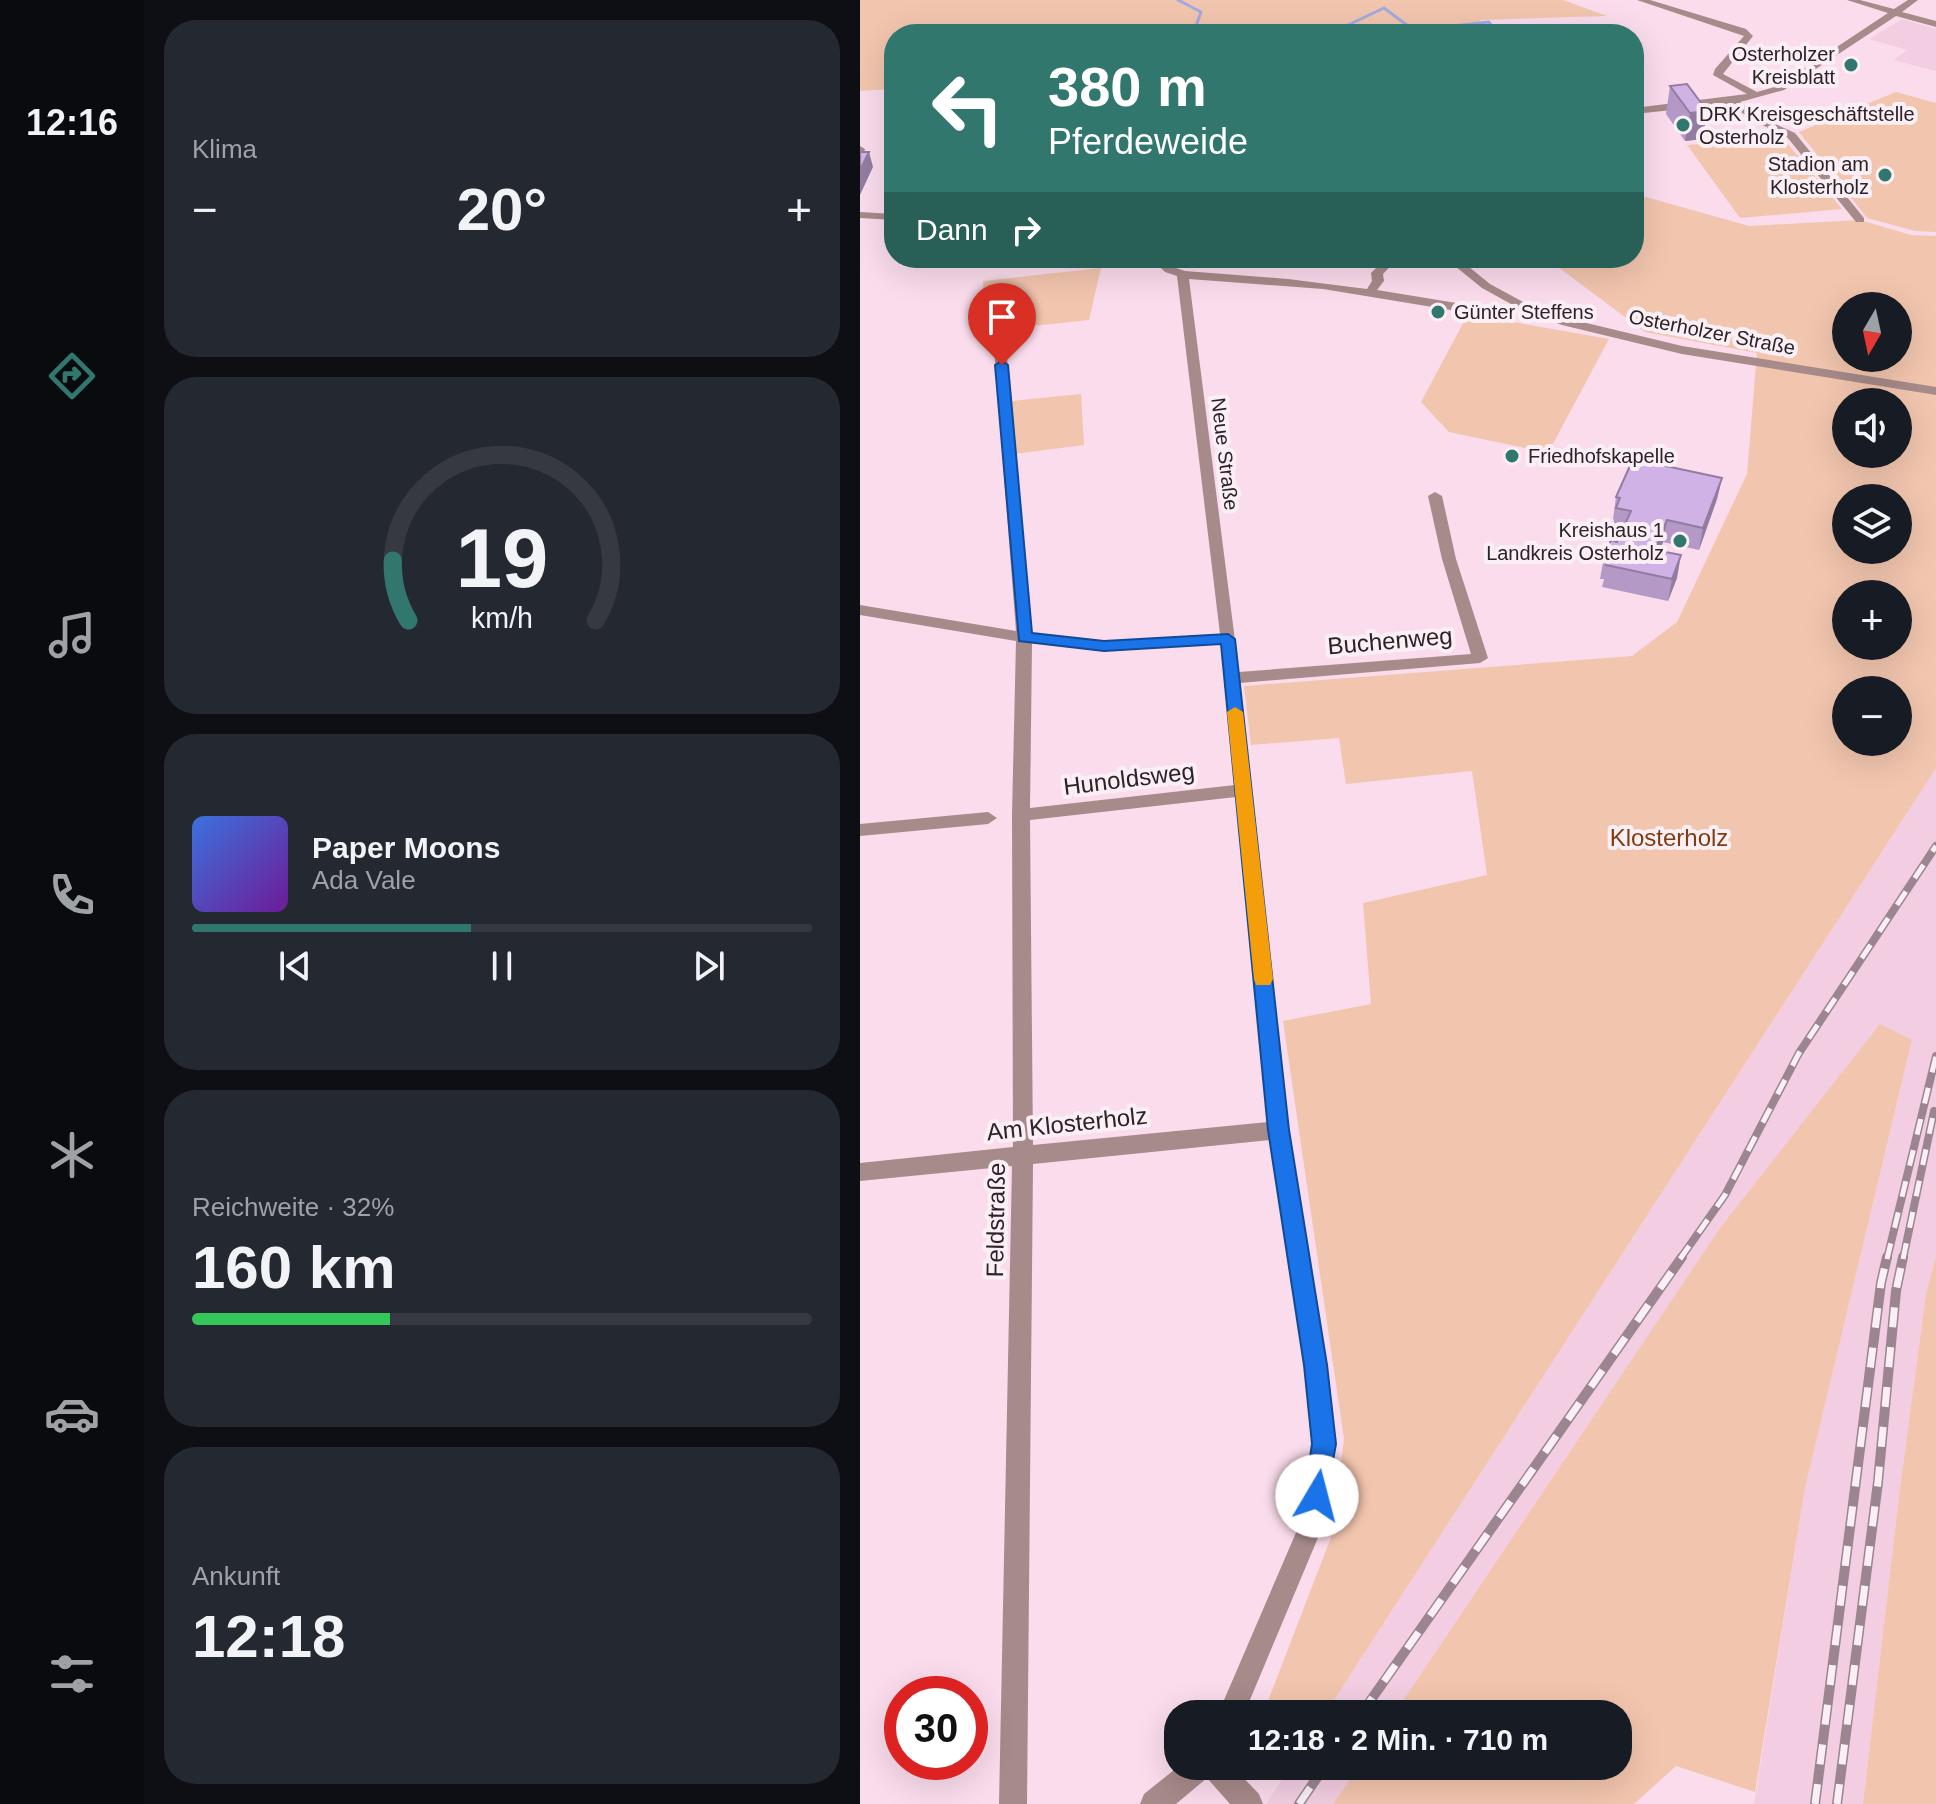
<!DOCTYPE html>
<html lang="de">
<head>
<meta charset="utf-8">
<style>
	body { margin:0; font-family:Arial,sans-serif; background:#242831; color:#f1f3f6; height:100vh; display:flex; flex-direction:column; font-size:30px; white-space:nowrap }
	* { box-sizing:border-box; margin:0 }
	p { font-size:26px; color:#9ea1a6 }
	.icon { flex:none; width:44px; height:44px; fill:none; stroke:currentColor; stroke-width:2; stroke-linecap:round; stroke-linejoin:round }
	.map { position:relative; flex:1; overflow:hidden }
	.panel { display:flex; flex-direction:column; gap:20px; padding:20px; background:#0d0f14; width:716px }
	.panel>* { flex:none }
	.top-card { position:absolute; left:24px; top:24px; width:760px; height:244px; border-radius:32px; box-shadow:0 8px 32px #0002; background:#32776d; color:#fff; overflow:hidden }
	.needle { width:52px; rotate:189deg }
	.buttons { position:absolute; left:972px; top:292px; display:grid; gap:16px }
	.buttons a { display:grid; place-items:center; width:80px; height:80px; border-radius:50%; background:#171b24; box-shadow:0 8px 32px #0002; font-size:40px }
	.speed { position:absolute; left:24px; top:1676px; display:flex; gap:16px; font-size:40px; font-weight:700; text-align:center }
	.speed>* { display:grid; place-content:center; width:104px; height:104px; border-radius:50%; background:#171b24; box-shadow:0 8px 32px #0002; line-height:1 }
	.speed .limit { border:12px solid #d22; background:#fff; color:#111 }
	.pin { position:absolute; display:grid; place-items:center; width:68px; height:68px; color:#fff; margin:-82px -34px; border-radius:50% 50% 50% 0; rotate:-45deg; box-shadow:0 0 8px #0007 }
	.pin .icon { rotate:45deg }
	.me { position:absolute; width:88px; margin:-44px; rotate:8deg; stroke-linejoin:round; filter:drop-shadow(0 0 6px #0008) }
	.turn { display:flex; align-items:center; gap:28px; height:168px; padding:0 32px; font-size:36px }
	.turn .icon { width:104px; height:104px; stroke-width:2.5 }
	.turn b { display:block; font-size:56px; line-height:68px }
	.then { display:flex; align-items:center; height:76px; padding:0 32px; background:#0003; gap:16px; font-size:30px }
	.big { font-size:60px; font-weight:800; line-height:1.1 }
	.panel .tile { flex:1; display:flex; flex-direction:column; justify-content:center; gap:12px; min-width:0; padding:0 28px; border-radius:32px; background:#242831 }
	.panel .dial { align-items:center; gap:0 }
	.dial svg { height:208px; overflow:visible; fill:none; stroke:#363941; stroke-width:7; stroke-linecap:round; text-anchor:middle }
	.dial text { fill:#f1f3f6; stroke:none }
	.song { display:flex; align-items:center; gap:24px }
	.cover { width:96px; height:96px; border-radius:12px; background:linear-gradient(135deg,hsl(220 70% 55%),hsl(280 70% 35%)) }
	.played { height:8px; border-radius:4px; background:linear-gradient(90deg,#32776d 45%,#363941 45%) }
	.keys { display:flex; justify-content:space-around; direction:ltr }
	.heat { display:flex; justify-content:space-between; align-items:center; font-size:44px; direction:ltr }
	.charge { height:12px; border-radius:6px; background:linear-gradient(90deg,#34c759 32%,#363941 0) }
	.trip { position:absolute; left:304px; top:1700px; width:468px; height:80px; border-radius:32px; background:#171b24; box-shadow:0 8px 32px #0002; font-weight:800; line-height:80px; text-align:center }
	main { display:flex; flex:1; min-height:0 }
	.tabs { display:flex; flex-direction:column; width:144px; justify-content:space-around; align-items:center; background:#090b0e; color:#9ea1a6 }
	.tabs .icon { width:56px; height:56px }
	.tabs .selected { color:#32776d }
	.tabs b { font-size:36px; color:#f1f3f6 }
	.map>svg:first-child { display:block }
</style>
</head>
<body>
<main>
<nav class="tabs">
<b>12:16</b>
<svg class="icon selected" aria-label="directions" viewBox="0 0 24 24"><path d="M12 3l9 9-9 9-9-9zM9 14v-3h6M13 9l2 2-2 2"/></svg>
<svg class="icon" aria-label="music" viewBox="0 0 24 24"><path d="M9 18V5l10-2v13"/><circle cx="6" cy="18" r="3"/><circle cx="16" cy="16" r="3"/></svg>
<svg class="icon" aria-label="phone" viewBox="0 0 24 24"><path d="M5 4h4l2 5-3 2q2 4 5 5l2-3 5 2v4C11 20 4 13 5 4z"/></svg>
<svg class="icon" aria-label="climate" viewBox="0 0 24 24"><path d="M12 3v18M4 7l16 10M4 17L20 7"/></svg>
<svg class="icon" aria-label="car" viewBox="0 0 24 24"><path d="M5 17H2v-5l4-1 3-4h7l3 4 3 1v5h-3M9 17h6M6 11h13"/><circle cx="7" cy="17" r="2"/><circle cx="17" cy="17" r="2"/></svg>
<svg class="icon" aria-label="filters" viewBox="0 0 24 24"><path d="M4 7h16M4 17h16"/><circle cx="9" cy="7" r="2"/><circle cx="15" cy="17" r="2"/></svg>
</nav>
<section class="panel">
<div class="tile"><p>Klima</p>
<div class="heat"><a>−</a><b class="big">20°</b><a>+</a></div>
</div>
<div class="tile dial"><svg viewBox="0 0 100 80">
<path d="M14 69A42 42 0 1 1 86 69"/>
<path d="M14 69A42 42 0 0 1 8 46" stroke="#32776d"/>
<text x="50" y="56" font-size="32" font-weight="700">19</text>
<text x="50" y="72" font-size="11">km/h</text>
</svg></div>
<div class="tile">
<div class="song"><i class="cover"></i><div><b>Paper Moons</b><p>Ada Vale</p></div></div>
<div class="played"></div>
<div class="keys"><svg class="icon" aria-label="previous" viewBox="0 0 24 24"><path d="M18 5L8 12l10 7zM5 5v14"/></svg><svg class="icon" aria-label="pause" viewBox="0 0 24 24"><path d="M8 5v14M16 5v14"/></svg><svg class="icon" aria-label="next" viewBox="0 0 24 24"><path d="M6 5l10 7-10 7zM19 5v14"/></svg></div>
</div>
<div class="tile"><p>Reichweite · 32%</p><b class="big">160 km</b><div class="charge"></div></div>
<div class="tile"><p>Ankunft</p><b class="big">12:18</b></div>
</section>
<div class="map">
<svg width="1076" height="1804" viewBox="0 0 1076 1804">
	<rect width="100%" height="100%" fill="#fadcec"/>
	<path fill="#f3cee2" d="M1042 19 1076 29V71L1033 60 1047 50 1009 39Z
		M1076 768V1256L1066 1294 1040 1488 1003 1804H894L945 1488 1052 1041 1020 1025 860 1228 534 1714H465Z
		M431 1766H499L473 1804H406Z"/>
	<path fill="#f2c5ae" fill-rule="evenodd" d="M0 0H703L747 16 620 20 628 34H34V89L0 91Z
		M1036 92 1076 103V232L1055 231 1007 218 939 132Z
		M922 137 982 209 880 218 827 145Z
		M774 197H786L889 226 1000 220 1051 235 1076 236V768L465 1714H403L473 1532 484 1439 423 1021 511 1004 503 903 627 875 612 771 486 784 479 738 391 745 384 686 772 656 817 622 887 474 897 353 785 332 686 258H774ZM986 306H1038V358H986ZM986 402H1038V454H986ZM986 498H1038V550H986ZM986 594H1038V646H986ZM986 690H1038V742H986Z
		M241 268 229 320 125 331 123 281Z
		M608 314 749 339 688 453 589 432 561 402Z
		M221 394 224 445 155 454 152 401Z
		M1020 1024 1052 1040 945 1488 895 1792 816 1766 774 1804H473L499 1766H758V1714H534L860 1228Z
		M1076 1256V1804H1003L1040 1488 1066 1294Z"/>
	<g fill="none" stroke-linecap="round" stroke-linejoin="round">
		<path stroke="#a4aae1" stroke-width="3" d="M318 0 341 12 336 26 384 30 486 26 524 8 548 26
			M557 30 629 22 637 34"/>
		<path fill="#a78a8a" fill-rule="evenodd" d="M777 0H790L886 29 893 36 863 74 897 92 918 86 1028 13 987 0H1000L1034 9 1048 0H1058L1042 12 1076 21V27L1036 16 924 90 880 102 896 115 935 133 1004 218V222H996L927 137 890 119 871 104 774 114V108L887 94 853 75 855 69 884 36Z
			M0 146 5 149 4 152 0 153Z
			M0 212 34 214V220L0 218Z
			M291 258H303L313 267 325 271 428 279 507 289 512 281 511 273 526 258H538L523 274 524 281 517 290 633 309 651 304 622 288 585 258H598L630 284 665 303 710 319 822 346 1076 387V395L822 354 702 325 660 309 633 317 463 289 329 279 379 672 611 654 582 559 568 496 575 492 582 496 596 559 628 658 620 663 380 683 429 1130 467 1365 476 1444 465 1521 384 1714H358L441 1521 452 1444 445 1365 410 1140 173 1164 167 1804H139L152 1166 0 1181V1163L153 1147 152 815 156 641 0 615V605L156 631 133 334 139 330 145 334 171 633 244 641 360 634 317 276 305 272ZM172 643 244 651 361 644 375 785 170 808ZM376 797 408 1122 173 1145 170 820Z
			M128 812 137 818 128 824 0 836V824Z
			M319 1766H372L399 1794 403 1804H370L347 1778 316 1804H280L284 1794Z"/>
		<g stroke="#9a8590" stroke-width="8">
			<path id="rail-far1" d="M820 1259 865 1195 939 1053 1076 846
				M1027 1259 1076 1056
				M1043 1259 1074 1111"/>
		</g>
		<g stroke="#9a8590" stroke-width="10">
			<path id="rail" d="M501 1714 822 1257
				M439 1804 465 1766
				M955 1804 1021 1283 1027 1257
				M977 1804 1018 1482 1036 1291 1043 1257"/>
		</g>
		<use href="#rail-far1" stroke="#fbeff6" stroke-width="5" stroke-dasharray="16" stroke-linecap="butt"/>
		<use href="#rail" stroke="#fbeff6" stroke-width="7" stroke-dasharray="20" stroke-linecap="butt"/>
	</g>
	<path fill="#b499c6" d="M827 84 843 139 825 141 806 114 810 86Z
		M862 478 857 499 839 550 803 542 800 551 817 578 808 601 742 587 744 579H740L744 557 757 542 762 532 753 530 754 520 753 519 756 497Z"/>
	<path fill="#927da1" d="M847 111 843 139 825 141 830 113Z
		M9 152 13 167 0 195V170Z
		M862 478 857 499 839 550 843 528Z
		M807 520 803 542 791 572 795 550Z
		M821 555 817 578 808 601 812 579Z"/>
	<path fill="#d1b2e6" stroke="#927da1" stroke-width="2" d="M827 84 847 111 830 113 810 86Z
		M0 152H9L0 170Z
		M773 459 862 478 843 528 807 520 795 550 821 555 812 579 746 565 749 558 744 557 751 540 757 542 771 511 756 508 760 498 756 497Z"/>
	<path fill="#1a73e8" stroke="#114b97" stroke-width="2" d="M142 361 148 365 172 633 244 641 368 634 375 639 429 1130 467 1365 476 1444 465 1504 457 1508 448 1504 444 1496 452 1444 444 1365 408 1130 361 644 244 651 159 641 135 365Z"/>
	<path fill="#f59e0b" d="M375 707 383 712 413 979 410 985H396L394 979 367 712Z"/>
	<g fill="#32776d" stroke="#fbeff6" stroke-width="3">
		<circle cx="991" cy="65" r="8"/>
		<circle cx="823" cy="125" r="8"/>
		<circle cx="1025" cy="175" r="8"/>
		<circle cx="578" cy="312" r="8"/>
		<circle cx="652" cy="456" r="8"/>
		<circle cx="820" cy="541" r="8"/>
	</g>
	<g text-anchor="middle" stroke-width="8" stroke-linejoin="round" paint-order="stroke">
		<g font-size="20" fill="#2d2228" stroke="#fbeff6" text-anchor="end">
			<text x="975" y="61">Osterholzer<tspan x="975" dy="23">Kreisblatt</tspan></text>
			<text x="839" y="121" text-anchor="start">DRK Kreisgeschäftstelle<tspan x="839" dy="23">Osterholz</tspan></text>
			<text x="1009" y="171">Stadion am<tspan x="1009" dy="23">Klosterholz</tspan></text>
			<text x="594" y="319" text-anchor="start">Günter Steffens</text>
			<text x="668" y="463" text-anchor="start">Friedhofskapelle</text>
			<text x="804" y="537">Kreishaus 1<tspan x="804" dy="23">Landkreis Osterholz</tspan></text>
		</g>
		<g font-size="20" fill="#2d2228" stroke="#fbeff6">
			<text transform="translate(852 332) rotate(11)" y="7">Osterholzer Straße</text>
			<text transform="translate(365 454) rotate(83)" y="7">Neue Straße</text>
		</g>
		<g font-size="24" fill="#2d2228" stroke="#fbeff6">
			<text transform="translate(530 641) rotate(-5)" y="8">Buchenweg</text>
			<text transform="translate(269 779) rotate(-7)" y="8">Hunoldsweg</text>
			<text transform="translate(207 1124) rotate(-6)" y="8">Am Klosterholz</text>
			<text transform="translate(136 1220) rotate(-89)" y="8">Feldstraße</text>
		</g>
		<g font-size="24" fill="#813c0f" stroke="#fbeff6">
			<text x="809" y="846">Klosterholz</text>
		</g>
	</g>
</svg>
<div class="buttons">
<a><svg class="needle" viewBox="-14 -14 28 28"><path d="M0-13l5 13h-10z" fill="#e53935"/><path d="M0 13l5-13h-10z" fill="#9ea1a6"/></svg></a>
<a><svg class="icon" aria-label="sound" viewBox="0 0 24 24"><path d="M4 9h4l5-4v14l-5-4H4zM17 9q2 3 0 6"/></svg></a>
<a><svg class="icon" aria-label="layers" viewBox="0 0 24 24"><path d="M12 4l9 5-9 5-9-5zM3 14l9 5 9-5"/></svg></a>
<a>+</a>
<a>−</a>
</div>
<div class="speed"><div class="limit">30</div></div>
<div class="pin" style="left:142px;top:365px;background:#d93025"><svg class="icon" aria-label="arrive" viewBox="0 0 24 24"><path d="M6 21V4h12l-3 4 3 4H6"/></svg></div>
<svg class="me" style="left:457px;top:1496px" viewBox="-20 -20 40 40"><circle r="19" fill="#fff"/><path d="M0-13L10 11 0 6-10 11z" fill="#1a73e8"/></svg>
<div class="trip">12:18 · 2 Min. · 710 m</div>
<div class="top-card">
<div class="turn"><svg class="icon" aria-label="left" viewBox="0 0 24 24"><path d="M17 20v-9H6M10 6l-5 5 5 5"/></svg><div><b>380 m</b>Pferdeweide</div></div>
<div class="then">Dann<svg class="icon" aria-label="right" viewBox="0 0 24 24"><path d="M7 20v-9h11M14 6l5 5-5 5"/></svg></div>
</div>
</div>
</main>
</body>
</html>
